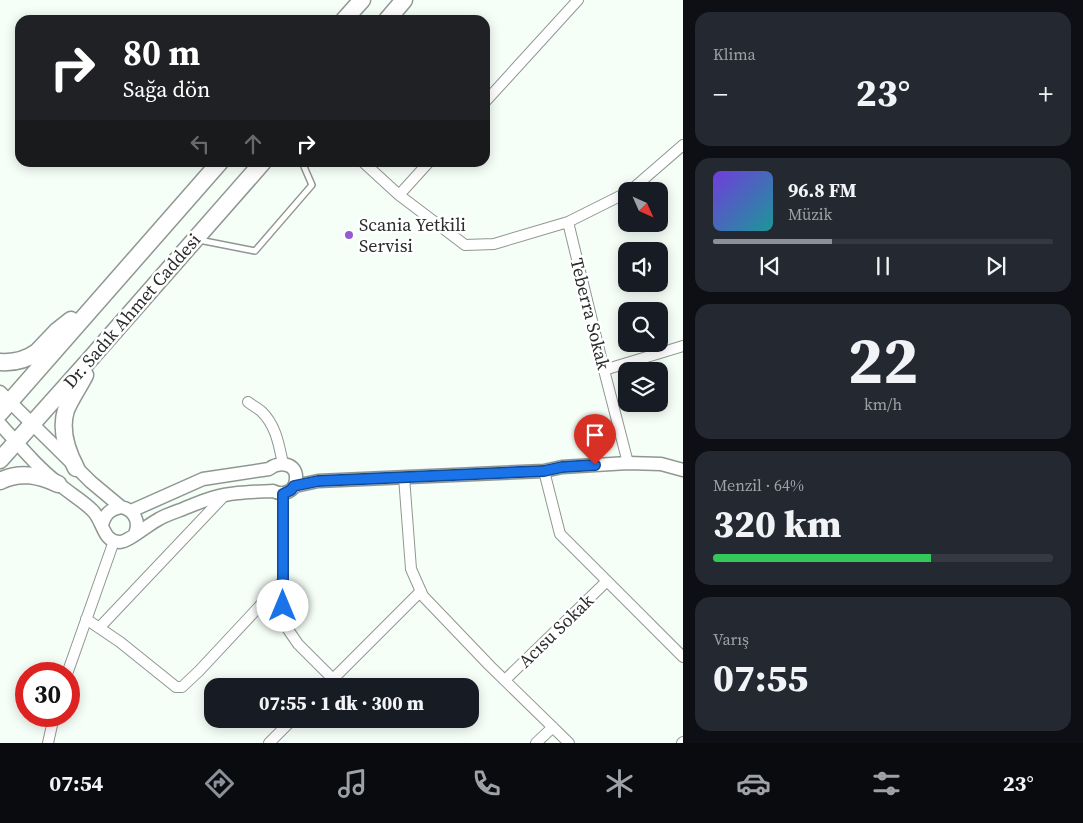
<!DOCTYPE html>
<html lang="tr">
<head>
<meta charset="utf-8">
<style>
	body { margin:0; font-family:"Source Serif 4",serif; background:#242831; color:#f1f3f6; height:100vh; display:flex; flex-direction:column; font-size:19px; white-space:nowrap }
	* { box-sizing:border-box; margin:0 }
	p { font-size:16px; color:#9ea1a6 }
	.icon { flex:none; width:28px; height:28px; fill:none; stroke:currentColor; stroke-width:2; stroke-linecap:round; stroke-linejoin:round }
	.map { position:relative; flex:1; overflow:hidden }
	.panel { display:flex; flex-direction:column; gap:12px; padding:12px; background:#0d0f14; width:400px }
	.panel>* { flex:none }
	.hud { position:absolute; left:15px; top:15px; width:475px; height:152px; border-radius:15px; box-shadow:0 2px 12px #0003; background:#202124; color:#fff; overflow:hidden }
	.needle { width:32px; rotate:135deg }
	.buttons { position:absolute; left:618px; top:182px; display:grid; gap:10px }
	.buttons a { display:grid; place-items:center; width:50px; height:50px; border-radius:10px; background:#171b24; box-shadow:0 2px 12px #0003; font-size:25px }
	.speed { position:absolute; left:15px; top:662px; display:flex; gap:10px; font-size:25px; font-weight:700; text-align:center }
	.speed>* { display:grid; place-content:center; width:65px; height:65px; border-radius:50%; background:#171b24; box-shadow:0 2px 12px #0003; line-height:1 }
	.speed .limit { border:8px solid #d22; background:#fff; color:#111 }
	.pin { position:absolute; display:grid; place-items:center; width:42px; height:42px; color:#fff; margin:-51px -21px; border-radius:50% 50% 50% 0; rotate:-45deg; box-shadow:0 0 5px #0007 }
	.pin .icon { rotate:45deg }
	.me { position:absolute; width:55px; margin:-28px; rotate:0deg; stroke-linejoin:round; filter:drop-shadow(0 0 4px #0008) }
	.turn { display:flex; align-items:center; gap:18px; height:105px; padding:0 25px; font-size:22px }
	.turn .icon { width:65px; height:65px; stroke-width:2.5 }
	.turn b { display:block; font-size:35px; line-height:42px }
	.lanes { display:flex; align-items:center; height:48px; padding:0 25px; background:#0003; justify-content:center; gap:25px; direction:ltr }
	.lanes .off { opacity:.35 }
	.big { font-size:38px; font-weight:800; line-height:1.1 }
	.panel .tile { flex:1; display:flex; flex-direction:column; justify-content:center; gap:8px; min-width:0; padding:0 18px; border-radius:15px; background:#242831 }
	.panel .dial { align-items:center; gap:0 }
	.dial b { font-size:65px; line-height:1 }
	.song { display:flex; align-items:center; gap:15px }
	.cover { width:60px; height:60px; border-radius:8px; background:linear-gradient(135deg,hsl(260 70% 55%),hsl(180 70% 35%)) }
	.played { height:5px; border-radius:2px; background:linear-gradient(90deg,#8c9099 35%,#363941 35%) }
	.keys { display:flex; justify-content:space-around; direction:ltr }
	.heat { display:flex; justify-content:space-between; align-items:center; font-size:28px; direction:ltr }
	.charge { height:8px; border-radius:4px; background:linear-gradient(90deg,#34c759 64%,#363941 0) }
	.trip { position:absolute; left:204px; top:678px; width:275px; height:50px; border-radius:15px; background:#171b24; box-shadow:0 2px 12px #0003; font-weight:800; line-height:50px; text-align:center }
	.menu { display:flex; height:80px; justify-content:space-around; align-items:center; background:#090b0e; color:#9ea1a6 }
	.menu .icon { width:35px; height:35px }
	.menu .selected { color:#8c9099 }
	.menu b { font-size:22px; color:#f1f3f6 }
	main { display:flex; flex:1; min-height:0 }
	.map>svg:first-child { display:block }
</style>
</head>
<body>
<main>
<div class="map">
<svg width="683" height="743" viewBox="0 0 683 743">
	<rect width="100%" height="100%" fill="#f5fef7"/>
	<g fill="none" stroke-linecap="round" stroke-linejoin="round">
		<g stroke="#909792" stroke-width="8">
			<path id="service" d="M199 240 255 251 312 185 302 162"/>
		</g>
		<g stroke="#909792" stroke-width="12">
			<path id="minor" d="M485 102 578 0
				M363 162 399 195 465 245 494 244 568 222 626 193
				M630 191 683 145
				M399 195 429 162
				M568 222 604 370 628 463
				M604 370 683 346
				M248 402C252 405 257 408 261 411 276 425 279 445 283 464
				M544 471 560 534 683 657
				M404 477 411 569 423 596 490 666 569 743
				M283 494V607L287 628 298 644 333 679
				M86 619 120 642 176 687H182L199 671 283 581
				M99 628 225 495
				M67 674 114 541
				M505 680 607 581
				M326 686 421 591
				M48 743 54 716
				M269 743 293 719
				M536 743 553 727
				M682 743 683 742"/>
		</g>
		<g stroke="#909792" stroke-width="15">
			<path id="tertiary" d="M0 392 91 482 121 507C135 510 140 522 135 534
				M0 424C19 445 37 467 59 484 69 493 82 500 92 510 104 521 102 542 120 542 128 542 149 524 159 519 166 515 175 512 183 509 193 505 202 501 212 498 232 492 252 492 273 491 283 496 296 492 296 478 297 463 279 461 269 469L203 479 131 511
				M295 486 318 481 544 471 562 467 628 463 661 464 683 470
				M102 525C105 514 110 509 121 507"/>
		</g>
		<g stroke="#909792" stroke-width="19">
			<path id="primary" d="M344 20 362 0
				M387 20 404 0
				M0 362C14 363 26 360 37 352L57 331 71 320
				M0 413 220 162
				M0 460 91 358 263 162
				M76 468C67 451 60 429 66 410 71 398 79 387 85 375
				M0 481C20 471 39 475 58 484"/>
		</g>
		<use href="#service" stroke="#fff" stroke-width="5"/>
		<use href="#minor" stroke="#fff" stroke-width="10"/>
		<use href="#tertiary" stroke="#fff" stroke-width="12"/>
		<use href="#primary" stroke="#fff" stroke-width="16"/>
	</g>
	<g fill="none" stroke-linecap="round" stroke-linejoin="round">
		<g stroke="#114b97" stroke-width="12">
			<path id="route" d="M283 606V494L291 490 294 486 318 481 544 471 562 467 595 465"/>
		</g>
		<use href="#route" stroke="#1a73e8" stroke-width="9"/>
	</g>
	<circle fill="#945cd4" stroke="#fff" stroke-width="2" cx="349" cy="235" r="5"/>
	<g text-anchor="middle" stroke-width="5" stroke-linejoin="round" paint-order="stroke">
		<g font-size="18" fill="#2a2d2b" stroke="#fff" text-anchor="start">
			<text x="359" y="231">Scania Yetkili<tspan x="359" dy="21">Servisi</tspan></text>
		</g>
		<g font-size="18" fill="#2a2d2b" stroke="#fff">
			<text transform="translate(132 311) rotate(-49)" y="6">Dr. Sadık Ahmet Caddesi</text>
			<text transform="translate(590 314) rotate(76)" y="6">Teberra Sokak</text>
			<text transform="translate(556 631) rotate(-44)" y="6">Acısu Sokak</text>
		</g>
	</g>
</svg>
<div class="buttons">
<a><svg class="needle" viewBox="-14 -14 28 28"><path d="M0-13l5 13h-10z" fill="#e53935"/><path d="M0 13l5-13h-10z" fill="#9ea1a6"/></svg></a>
<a><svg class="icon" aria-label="sound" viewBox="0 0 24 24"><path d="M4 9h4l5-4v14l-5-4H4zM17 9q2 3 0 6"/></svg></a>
<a><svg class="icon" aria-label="search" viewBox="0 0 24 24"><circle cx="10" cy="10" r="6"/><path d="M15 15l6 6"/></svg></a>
<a><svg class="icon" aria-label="layers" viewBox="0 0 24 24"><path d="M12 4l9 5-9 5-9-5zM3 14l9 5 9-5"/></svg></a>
</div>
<div class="speed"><div class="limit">30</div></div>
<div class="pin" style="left:595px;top:465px;background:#d93025"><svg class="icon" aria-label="arrive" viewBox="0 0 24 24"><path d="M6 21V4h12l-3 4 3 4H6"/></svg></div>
<svg class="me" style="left:283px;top:606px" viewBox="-20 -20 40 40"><circle r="19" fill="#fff"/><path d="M0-13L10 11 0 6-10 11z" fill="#1a73e8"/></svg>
<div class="trip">07:55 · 1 dk · 300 m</div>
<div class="hud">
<div class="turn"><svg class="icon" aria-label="right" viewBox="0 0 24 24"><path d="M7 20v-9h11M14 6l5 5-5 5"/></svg><div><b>80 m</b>Sağa dön</div></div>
<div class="lanes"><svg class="icon off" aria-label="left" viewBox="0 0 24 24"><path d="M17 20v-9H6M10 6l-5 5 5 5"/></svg><svg class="icon off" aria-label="ahead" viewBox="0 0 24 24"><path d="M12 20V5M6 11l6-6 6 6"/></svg><svg class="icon" aria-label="right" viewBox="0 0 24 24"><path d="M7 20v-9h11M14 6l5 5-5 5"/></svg></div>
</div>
</div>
<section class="panel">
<div class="tile"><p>Klima</p>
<div class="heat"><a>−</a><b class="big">23°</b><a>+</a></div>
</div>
<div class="tile">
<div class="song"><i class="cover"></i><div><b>96.8 FM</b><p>Müzik</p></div></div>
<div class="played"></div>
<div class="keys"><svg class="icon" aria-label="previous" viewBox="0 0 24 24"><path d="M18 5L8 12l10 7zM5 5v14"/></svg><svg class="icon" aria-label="pause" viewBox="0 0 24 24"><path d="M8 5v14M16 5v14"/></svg><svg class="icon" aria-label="next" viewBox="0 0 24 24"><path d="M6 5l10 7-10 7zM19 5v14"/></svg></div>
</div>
<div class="tile dial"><b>22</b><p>km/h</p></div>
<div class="tile"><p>Menzil · 64%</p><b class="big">320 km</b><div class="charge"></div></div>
<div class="tile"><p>Varış</p><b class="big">07:55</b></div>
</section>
</main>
<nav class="menu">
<b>07:54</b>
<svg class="icon selected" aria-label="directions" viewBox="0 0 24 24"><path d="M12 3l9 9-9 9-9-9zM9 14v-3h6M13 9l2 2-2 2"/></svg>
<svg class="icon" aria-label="music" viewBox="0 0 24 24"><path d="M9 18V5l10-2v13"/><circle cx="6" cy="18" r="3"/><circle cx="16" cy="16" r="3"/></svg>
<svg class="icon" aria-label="phone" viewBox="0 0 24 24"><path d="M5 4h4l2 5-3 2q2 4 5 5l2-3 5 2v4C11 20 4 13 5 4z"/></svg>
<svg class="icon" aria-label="climate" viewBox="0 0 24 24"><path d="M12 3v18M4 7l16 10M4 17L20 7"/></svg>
<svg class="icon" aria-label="car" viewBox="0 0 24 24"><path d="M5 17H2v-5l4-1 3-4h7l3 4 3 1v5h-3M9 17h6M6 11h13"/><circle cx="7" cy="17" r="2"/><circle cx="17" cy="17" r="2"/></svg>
<svg class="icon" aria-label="filters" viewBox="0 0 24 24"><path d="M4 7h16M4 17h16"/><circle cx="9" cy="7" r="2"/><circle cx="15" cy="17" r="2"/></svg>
<b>23°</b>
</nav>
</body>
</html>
